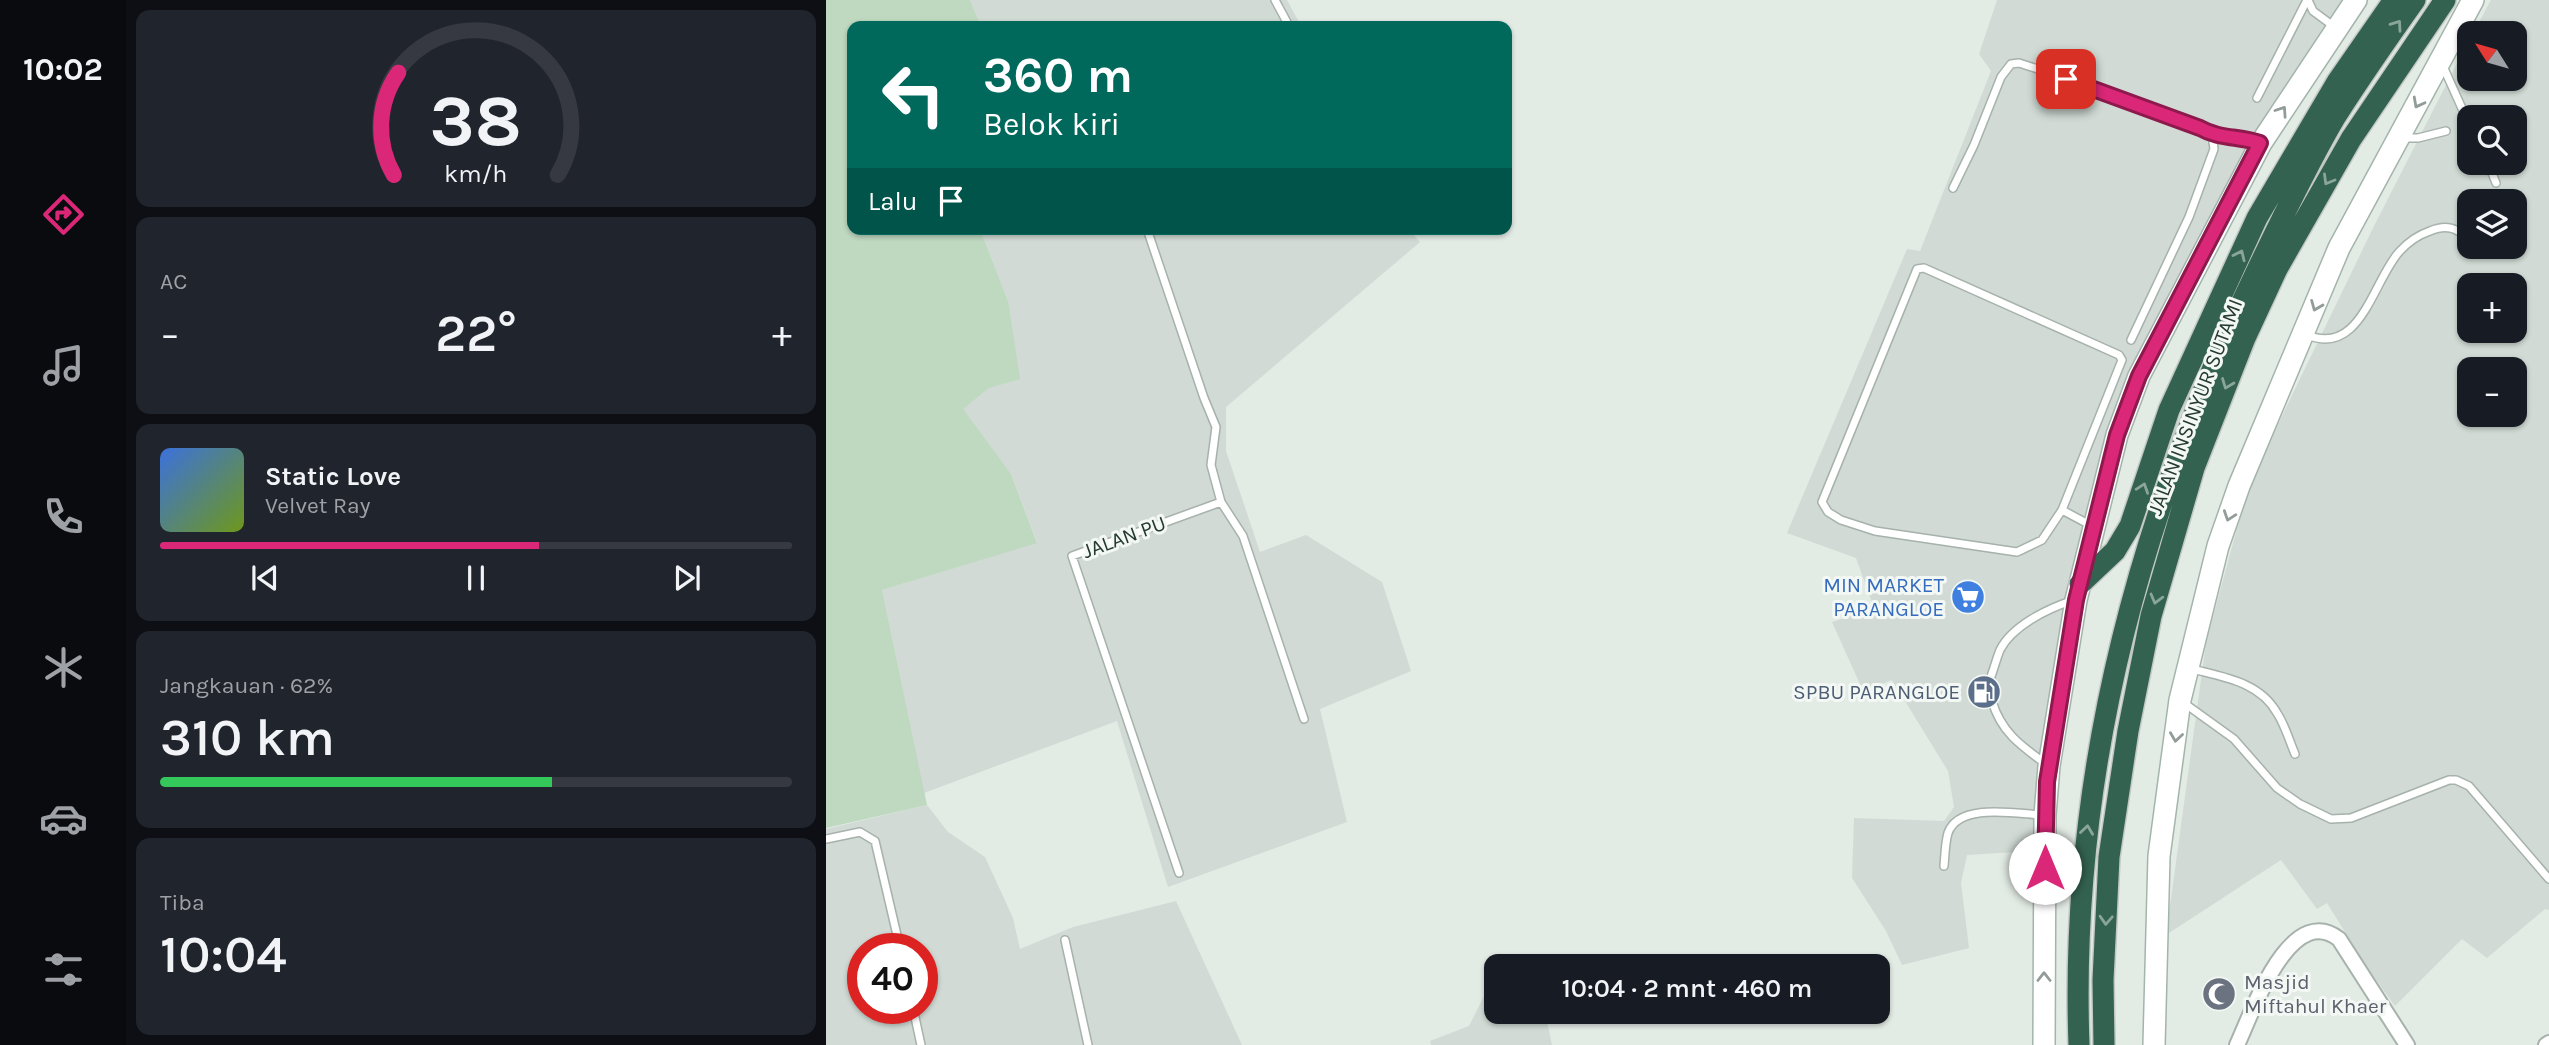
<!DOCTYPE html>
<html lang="id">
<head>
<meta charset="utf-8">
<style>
	body { margin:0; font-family:Karla,sans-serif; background:#20242c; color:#f1f3f6; height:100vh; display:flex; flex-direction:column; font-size:26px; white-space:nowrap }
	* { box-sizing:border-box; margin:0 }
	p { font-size:23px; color:#9ea1a6 }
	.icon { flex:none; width:38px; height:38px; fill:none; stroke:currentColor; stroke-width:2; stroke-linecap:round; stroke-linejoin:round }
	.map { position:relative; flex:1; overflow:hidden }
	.drawer { display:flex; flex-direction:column; gap:10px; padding:10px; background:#0d0f14; width:700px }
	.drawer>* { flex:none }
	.guide { position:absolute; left:21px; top:21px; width:665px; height:214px; border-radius:14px; box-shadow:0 2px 5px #0004; background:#00695c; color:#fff; overflow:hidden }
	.needle { width:46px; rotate:307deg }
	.tools { position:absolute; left:1631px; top:21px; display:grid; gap:14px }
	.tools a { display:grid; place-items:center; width:70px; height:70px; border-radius:14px; background:#171b24; box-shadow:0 2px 5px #0004; font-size:35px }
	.speed { position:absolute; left:21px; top:933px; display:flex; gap:14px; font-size:35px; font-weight:700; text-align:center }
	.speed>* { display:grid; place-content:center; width:91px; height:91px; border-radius:50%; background:#171b24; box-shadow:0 2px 5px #0004; line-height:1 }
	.speed .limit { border:10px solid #d22; background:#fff; color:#111 }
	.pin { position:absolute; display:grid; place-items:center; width:60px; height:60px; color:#fff; margin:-30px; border-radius:14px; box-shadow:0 4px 10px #0006 }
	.me { position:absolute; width:77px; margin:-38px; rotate:0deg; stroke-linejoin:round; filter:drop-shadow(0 0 5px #0008) }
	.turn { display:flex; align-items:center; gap:24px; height:147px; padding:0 21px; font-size:32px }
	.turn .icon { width:91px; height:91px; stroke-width:2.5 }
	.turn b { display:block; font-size:49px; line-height:60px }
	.then { display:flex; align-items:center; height:66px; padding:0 21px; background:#0003; gap:14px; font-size:26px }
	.big { font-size:52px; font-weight:600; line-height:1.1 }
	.drawer .card { flex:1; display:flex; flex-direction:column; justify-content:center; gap:10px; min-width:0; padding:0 24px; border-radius:14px; background:#20242c }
	.drawer .dial { align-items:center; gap:0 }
	.dial svg { height:182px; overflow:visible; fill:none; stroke:#363941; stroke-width:7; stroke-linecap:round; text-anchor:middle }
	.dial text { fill:#f1f3f6; stroke:none }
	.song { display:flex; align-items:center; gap:21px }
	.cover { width:84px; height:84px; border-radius:10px; background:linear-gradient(135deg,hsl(220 70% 55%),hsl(80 70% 35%)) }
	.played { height:7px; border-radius:4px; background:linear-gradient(90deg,#db2777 60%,#363941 60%) }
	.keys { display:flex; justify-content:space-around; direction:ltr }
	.heat { display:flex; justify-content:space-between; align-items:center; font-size:38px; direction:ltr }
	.charge { height:10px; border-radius:5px; background:linear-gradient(90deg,#34c759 62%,#363941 0) }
	.trip { position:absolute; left:658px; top:954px; width:406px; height:70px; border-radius:14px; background:#171b24; box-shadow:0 2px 5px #0004; font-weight:600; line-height:70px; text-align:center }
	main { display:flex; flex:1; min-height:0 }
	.tab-bar { display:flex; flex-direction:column; width:126px; justify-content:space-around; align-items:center; background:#090b0e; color:#9ea1a6 }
	.tab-bar .icon { width:49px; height:49px }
	.tab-bar .current { color:#db2777 }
	.tab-bar b { font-size:32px; color:#f1f3f6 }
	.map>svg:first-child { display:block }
</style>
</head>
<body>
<main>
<nav class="tab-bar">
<b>10:02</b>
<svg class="icon current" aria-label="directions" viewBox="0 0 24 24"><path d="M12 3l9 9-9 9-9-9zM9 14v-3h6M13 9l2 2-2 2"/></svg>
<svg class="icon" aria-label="music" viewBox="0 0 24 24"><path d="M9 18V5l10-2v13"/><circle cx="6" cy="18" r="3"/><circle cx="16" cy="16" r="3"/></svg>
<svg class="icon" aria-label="phone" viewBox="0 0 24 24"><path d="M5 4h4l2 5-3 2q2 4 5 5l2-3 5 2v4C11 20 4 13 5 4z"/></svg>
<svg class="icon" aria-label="climate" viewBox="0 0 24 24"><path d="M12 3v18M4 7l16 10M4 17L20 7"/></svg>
<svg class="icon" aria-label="car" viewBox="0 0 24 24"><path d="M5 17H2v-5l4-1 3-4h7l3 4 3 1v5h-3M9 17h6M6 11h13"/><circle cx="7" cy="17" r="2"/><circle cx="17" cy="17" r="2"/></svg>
<svg class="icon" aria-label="filters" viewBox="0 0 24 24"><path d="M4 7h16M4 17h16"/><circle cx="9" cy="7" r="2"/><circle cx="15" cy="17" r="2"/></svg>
</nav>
<section class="drawer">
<div class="card dial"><svg viewBox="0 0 100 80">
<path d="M14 69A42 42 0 1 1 86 69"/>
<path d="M14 69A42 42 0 0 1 16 24" stroke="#db2777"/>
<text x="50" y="56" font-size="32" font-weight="700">38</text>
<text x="50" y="72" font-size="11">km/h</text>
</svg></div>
<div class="card"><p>AC</p>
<div class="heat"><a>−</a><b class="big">22°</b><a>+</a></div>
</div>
<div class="card">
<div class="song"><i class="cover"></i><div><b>Static Love</b><p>Velvet Ray</p></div></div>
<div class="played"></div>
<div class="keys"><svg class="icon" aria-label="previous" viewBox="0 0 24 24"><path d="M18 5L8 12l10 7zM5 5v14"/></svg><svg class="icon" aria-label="pause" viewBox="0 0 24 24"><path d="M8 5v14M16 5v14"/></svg><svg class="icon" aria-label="next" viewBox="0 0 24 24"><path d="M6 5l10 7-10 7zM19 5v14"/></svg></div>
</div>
<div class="card"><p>Jangkauan · 62%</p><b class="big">310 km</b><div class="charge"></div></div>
<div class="card"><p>Tiba</p><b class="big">10:04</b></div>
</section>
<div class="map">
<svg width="1723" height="1045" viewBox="0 0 1723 1045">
	<rect width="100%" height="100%" fill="#e3ebe5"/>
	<path fill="#d1dad4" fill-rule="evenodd" d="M144 0H461L475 26H155Z
		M1171 0H1518L1457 95 1283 434 1226 677 1211 787 1207 851 1141 855 1135 883 1143 948 1076 965 1060 931 1026 878 1028 818 1118 821 1128 807 1122 771 1066 680 1037 691 1006 622 1048 608 1030 558 961 533 1081 249 1094 251 1165 71 1153 54Z
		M1665 0H1723V910L1719 909 1661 958 1636 939 1569 1006 1540 966 1501 903 1491 909 1455 860 1340 935 1380 643 1423 484 1548 226 1643 40V79H1689V33H1647ZM1643 117H1689V163H1643ZM1643 201H1689V247H1643ZM1643 285H1689V331H1643ZM1643 369H1689V415H1643Z
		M154 229H582L594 242 400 407V451L434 552 480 535 556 582 585 671 494 709 521 822 342 887 291 721 98 793 56 590 211 542 185 474 136 409 163 388 182 301Z
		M101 805 122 832 159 857 187 918 194 949 247 927 350 901 416 1045H0V829ZM37 948H96V1008H37Z
		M670 987V1012H719L726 1045H605L604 1041 643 1026 661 990Z"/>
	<path fill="#bed9c0" d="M0 0H144L155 26H26V229H154L182 301 194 379 163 388 137 409 185 474 211 543 56 590 101 805 0 828Z"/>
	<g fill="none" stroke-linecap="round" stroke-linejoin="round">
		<g stroke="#a6b2ab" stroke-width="10">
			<path id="lane" d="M449 0 463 26
				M1482 0 1487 11 1510 28
				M1616 64 1643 124
				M1431 98 1481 0
				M1386 135 1420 138 1434 143
				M1577 138H1592L1620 131
				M1662 163 1670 183
				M1127 188 1148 145 1175 77 1185 64 1193 63 1218 71 1374 128 1386 135 1388 149 1363 217 1305 340
				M321 229 378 398 390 427 385 465 395 502 246 556 353 873
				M1654 247 1656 249
				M1098 268 1293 355 1296 360 1236 510 1216 540 1191 552 1049 531 1015 520 1002 512 996 502 1091 269Z
				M1479 334C1534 359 1546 283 1573 252 1582 242 1592 235 1604 231 1621 224 1629 228 1643 238
				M395 502 417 536 478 719
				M1236 510 1266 526
				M1366 669C1397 677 1434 682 1451 713 1459 725 1463 740 1469 754
				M1163 682C1167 672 1170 660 1174 650 1186 626 1221 609 1245 601
				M1166 701C1175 732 1195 746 1220 764
				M1358 703 1408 739 1451 788 1474 804 1505 819 1525 818 1623 780H1630L1643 786 1723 879
				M0 839 34 832 49 841 74 948
				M1118 866C1119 856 1119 843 1122 833 1133 802 1191 814 1216 815
				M239 940 262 1045
				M87 1008 95 1045"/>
		</g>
		<g stroke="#a6b2ab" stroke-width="18">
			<path id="street" d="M1411 1045C1426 1013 1464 901 1513 939L1581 1045
				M1720 1045 1723 1043"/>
		</g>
		<g stroke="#a3b5ab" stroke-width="24">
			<path id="secondary" d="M1218 1045 1219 815 1223 766 1250 600 1291 435 1313 376 1435 143 1530 0
				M1328 1045 1333 856 1354 700 1392 546 1413 486 1513 248 1647 0"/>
		</g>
		<g stroke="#c2c8c5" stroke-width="24">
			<path id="highway" d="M1254 584 1289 551 1304 526 1343 410 1431 218 1511 82 1568 0
				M1253 1045C1243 772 1315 510 1433 266 1458 215 1481 165 1510 116 1535 77 1562 38 1589 0
				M1278 1045 1277 980 1283 857 1302 731 1325 616 1368 468 1419 338 1451 269 1525 139 1619 0"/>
		</g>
		<use href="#lane" stroke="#fff" stroke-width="7"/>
		<use href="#street" stroke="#fff" stroke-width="14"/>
		<use href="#secondary" stroke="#fff" stroke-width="21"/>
		<use href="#highway" stroke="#346250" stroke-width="21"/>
	</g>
	<defs><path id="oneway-chevron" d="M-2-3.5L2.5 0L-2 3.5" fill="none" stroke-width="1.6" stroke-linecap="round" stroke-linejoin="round" transform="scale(1.75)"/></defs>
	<g stroke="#8aa69a">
		<use href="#oneway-chevron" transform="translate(1571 25) rotate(-55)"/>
		<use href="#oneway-chevron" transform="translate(1502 180) rotate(120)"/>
		<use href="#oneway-chevron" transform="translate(1414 255) rotate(-65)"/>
		<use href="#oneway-chevron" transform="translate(1401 384) rotate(111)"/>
		<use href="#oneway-chevron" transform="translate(1317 488) rotate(-71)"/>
		<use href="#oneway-chevron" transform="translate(1330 599) rotate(105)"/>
		<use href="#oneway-chevron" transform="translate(1261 830) rotate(-82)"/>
		<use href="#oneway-chevron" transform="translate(1280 920) rotate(93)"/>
	</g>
	<g stroke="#929c98">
		<use href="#oneway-chevron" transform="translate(1592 103) rotate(118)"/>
		<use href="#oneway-chevron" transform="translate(1456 111) rotate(-56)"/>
		<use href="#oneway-chevron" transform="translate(1490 306) rotate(112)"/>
		<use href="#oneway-chevron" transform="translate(1403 516) rotate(109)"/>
		<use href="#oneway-chevron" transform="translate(1350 737) rotate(98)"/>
		<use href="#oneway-chevron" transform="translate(1218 977) rotate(-90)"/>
	</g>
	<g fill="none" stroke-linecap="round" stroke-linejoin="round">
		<g stroke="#8e194d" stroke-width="18">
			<path id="route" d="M1219 868 1221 782 1250 600 1291 435 1313 376 1434 143C1414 136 1393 139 1374 128L1240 79"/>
		</g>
		<use href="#route" stroke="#db2777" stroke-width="12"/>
	</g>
	<defs>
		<g id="supermarket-disc" transform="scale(1.75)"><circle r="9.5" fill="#3f7fe0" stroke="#f3f8f4"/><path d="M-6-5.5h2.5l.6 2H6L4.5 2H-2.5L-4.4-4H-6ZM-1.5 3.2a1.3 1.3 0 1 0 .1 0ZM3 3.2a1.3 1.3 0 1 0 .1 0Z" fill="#fff"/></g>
		<g id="fuel-disc" transform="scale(1.75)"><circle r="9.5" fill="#5c6f8a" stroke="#f3f8f4"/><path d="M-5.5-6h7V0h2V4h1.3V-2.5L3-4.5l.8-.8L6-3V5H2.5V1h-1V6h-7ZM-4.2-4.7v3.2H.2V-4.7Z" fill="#fff"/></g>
		<g id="mosque-disc" transform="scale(1.75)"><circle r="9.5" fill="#6b7280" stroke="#f3f8f4"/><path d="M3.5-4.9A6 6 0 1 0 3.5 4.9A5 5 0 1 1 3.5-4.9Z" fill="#fff"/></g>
	</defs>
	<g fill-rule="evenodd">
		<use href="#supermarket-disc" x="1142" y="597"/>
		<use href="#fuel-disc" x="1158" y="692"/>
		<use href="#mosque-disc" x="1393" y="994"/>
	</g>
	<g text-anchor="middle" stroke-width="6" stroke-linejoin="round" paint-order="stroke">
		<g font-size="21" fill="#253a30" stroke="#f3f8f4">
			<text transform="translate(1369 407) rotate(-69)" y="7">JALAN INSINYUR SUTAMI</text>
			<text transform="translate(298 537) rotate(-20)" y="7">JALAN PU</text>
		</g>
		<g font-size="21" fill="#366cbe" stroke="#f3f8f4" text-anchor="end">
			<text x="1118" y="592">MIN MARKET<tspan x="1118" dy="24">PARANGLOE</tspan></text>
		</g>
		<g font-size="21" fill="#4e5e75" stroke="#f3f8f4" text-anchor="end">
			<text x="1134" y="699">SPBU PARANGLOE</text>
		</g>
		<g font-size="21" fill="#5b616d" stroke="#f3f8f4" text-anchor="start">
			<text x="1418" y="989">Masjid<tspan x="1418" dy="24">Miftahul Khaer</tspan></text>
		</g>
	</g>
</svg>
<div class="tools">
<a><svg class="needle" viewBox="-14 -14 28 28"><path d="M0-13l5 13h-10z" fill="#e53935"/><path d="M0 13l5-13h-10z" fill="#9ea1a6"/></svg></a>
<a><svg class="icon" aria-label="search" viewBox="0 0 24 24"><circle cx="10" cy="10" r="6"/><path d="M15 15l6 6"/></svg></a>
<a><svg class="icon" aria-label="layers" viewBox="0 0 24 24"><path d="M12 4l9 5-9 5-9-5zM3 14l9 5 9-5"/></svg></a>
<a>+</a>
<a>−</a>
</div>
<div class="speed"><div class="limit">40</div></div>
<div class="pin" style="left:1240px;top:79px;background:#d93025"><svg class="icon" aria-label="arrive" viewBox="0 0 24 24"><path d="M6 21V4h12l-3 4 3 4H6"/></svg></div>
<svg class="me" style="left:1219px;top:868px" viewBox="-20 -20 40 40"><circle r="19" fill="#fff"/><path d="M0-13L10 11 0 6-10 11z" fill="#db2777"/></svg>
<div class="trip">10:04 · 2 mnt · 460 m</div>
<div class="guide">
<div class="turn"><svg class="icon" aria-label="left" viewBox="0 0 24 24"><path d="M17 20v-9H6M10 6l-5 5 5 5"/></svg><div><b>360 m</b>Belok kiri</div></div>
<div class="then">Lalu<svg class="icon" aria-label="arrive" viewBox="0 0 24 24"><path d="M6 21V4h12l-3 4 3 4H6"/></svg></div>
</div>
</div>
</main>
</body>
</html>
